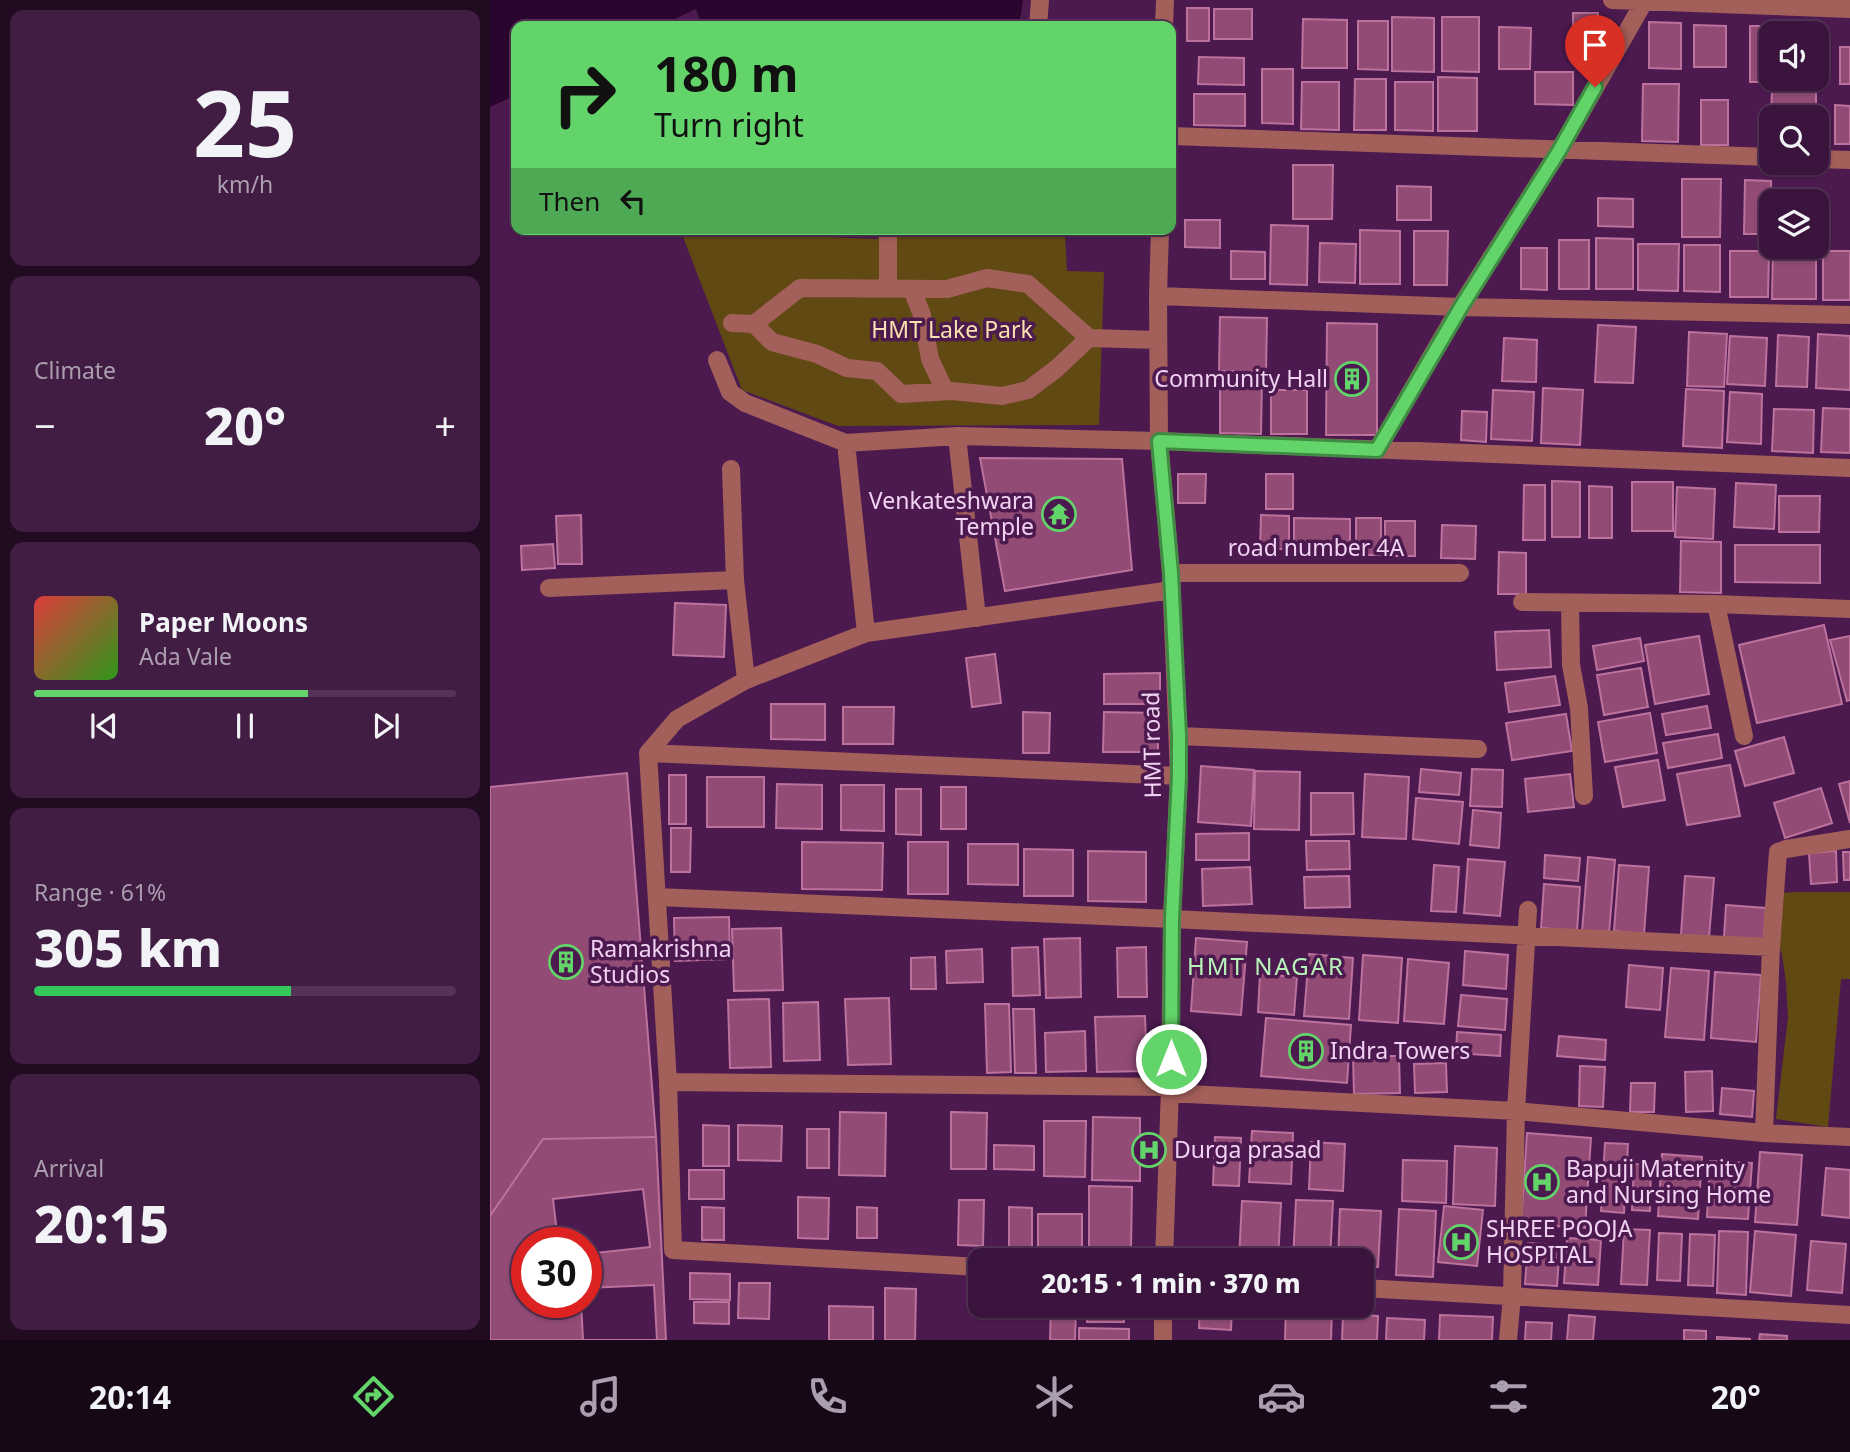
<!DOCTYPE html>
<html lang="en">
<head>
<meta charset="utf-8">
<style>
	body { margin:0; font-family:"Noto Sans",sans-serif; background:#411d43; color:#f1f3f6; height:100vh; display:flex; flex-direction:column; font-size:26px; white-space:nowrap }
	* { box-sizing:border-box; margin:0 }
	p { font-size:23px; color:#ab9eaf }
	.icon { flex:none; width:38px; height:38px; fill:none; stroke:currentColor; stroke-width:2; stroke-linecap:round; stroke-linejoin:round }
	.map { position:relative; flex:1; overflow:hidden }
	.panel { display:flex; flex-direction:column; gap:10px; padding:10px; background:#200b21; width:490px }
	.panel>* { flex:none }
	.guide { position:absolute; left:21px; top:21px; width:665px; height:214px; border-radius:14px; box-shadow:0 2px 5px #0004,0 0 0 2px #543356; background:#62d469; color:#111; overflow:hidden }
	.fabs { position:absolute; left:1269px; top:21px; display:grid; gap:14px }
	.fabs a { display:grid; place-items:center; width:70px; height:70px; border-radius:14px; background:#3a143c; box-shadow:0 2px 5px #0004,0 0 0 2px #543356; font-size:35px }
	.speed { position:absolute; left:21px; top:1227px; display:flex; gap:14px; font-size:35px; font-weight:700; text-align:center }
	.speed>* { display:grid; place-content:center; width:91px; height:91px; border-radius:50%; background:#3a143c; box-shadow:0 2px 5px #0004,0 0 0 2px #543356; line-height:1 }
	.speed .limit { border:10px solid #d22; background:#fff; color:#111 }
	.pin { position:absolute; display:grid; place-items:center; width:60px; height:60px; color:#fff; margin:-72px -30px; border-radius:50% 50% 50% 0; rotate:-45deg; box-shadow:0 0 7px #0007 }
	.pin .icon { rotate:45deg }
	.me { position:absolute; width:77px; margin:-38px; rotate:0deg; stroke-linejoin:round; filter:drop-shadow(0 0 5px #0008) }
	.turn { display:flex; align-items:center; gap:24px; height:147px; padding:0 28px; font-size:32px }
	.turn .icon { width:91px; height:91px; stroke-width:2.5 }
	.turn b { display:block; font-size:49px; line-height:60px }
	.then { display:flex; align-items:center; height:66px; padding:0 28px; background:#0003; gap:14px; font-size:26px }
	.big { font-size:52px; font-weight:800; line-height:1.1 }
	.panel .widget { flex:1; display:flex; flex-direction:column; justify-content:center; gap:10px; min-width:0; padding:0 24px; border-radius:14px; background:#411d43 }
	.panel .dial { align-items:center; gap:0 }
	.dial b { font-size:91px; line-height:1 }
	.song { display:flex; align-items:center; gap:21px }
	.cover { width:84px; height:84px; border-radius:10px; background:linear-gradient(135deg,hsl(0 70% 55%),hsl(110 70% 35%)) }
	.played { height:7px; border-radius:4px; background:linear-gradient(90deg,#62d469 65%,#543356 65%) }
	.keys { display:flex; justify-content:space-around; direction:ltr }
	.heat { display:flex; justify-content:space-between; align-items:center; font-size:38px; direction:ltr }
	.charge { height:10px; border-radius:5px; background:linear-gradient(90deg,#34c759 61%,#543356 0) }
	.trip { position:absolute; left:478px; top:1248px; width:406px; height:70px; border-radius:14px; background:#3a143c; box-shadow:0 2px 5px #0004,0 0 0 2px #543356; font-weight:800; line-height:70px; text-align:center }
	.tab-bar { display:flex; height:112px; justify-content:space-around; align-items:center; background:#170818; color:#ab9eaf }
	.tab-bar .icon { width:49px; height:49px }
	.tab-bar .selected { color:#62d469 }
	.tab-bar b { font-size:32px; color:#f1f3f6 }
	main { display:flex; flex:1; min-height:0 }
	.map>svg:first-child { display:block }
</style>
</head>
<body>
<main>
<section class="panel">
<div class="widget dial"><b>25</b><p>km/h</p></div>
<div class="widget"><p>Climate</p>
<div class="heat"><a>−</a><b class="big">20°</b><a>+</a></div>
</div>
<div class="widget">
<div class="song"><i class="cover"></i><div><b>Paper Moons</b><p>Ada Vale</p></div></div>
<div class="played"></div>
<div class="keys"><svg class="icon" aria-label="previous" viewBox="0 0 24 24"><path d="M18 5L8 12l10 7zM5 5v14"/></svg><svg class="icon" aria-label="pause" viewBox="0 0 24 24"><path d="M8 5v14M16 5v14"/></svg><svg class="icon" aria-label="next" viewBox="0 0 24 24"><path d="M6 5l10 7-10 7zM19 5v14"/></svg></div>
</div>
<div class="widget"><p>Range · 61%</p><b class="big">305 km</b><div class="charge"></div></div>
<div class="widget"><p>Arrival</p><b class="big">20:15</b></div>
</section>
<div class="map">
<svg width="1360" height="1340" viewBox="0 0 1360 1340">
	<rect width="100%" height="100%" fill="#4d1a50"/>
	<path fill="#604913" d="M208 229H263L267 236 281 235 388 239V229H406L408 235 575 234 577 271 614 272 609 425 348 426 252 390 193 237Z
		M1308 892H1360V979H1351L1338 1127 1286 1119 1298 1017 1296 982 1292 955 1282 924 1287 893Z"/>
	<path fill="#2a052d" d="M0 0H533L529 26H212L206 9 170 26H26V95L0 107Z"/>
	<path fill="#914b75" stroke="#bc729d" stroke-width="2" fill-rule="evenodd" d="M697 8H719V41H697Z
		M724 9H762V39H724Z
		M1083 13H1108V46L1083 45Z
		M902 17 944 18V72L902 71Z
		M952 17H989V72L952 71Z
		M813 19 857 20V68H812Z
		M868 21H898V70L868 69Z
		M1159 22 1191 23V69L1159 68Z
		M1204 25 1236 26V67H1204Z
		M1260 26H1293V33H1281V79H1293V82H1260Z
		M1009 27 1041 28 1040 69H1009Z
		M1305 31H1334V83L1305 82V79H1326V33H1305Z
		M1350 47H1360V84H1350Z
		M709 57 754 58V85L708 84Z
		M772 69H803V124L772 123Z
		M1045 72H1083V105L1045 104Z
		M948 77 987 78V131H948Z
		M865 79H896V130H864Z
		M812 82H849V130L811 129Z
		M905 82H943V131L905 130Z
		M1153 84H1189L1188 142 1152 141Z
		M1282 90H1326V117H1281Z
		M704 94H755V126L704 125Z
		M1211 100H1238V145H1211Z
		M1345 105 1360 106V144H1345Z
		M803 165H843L842 219H803Z
		M1192 179H1231L1230 237H1192Z
		M1255 180 1281 181 1280 234H1254Z
		M907 186 941 187V220H907Z
		M1296 191H1321V201H1296Z
		M1108 198 1143 199V227L1108 226Z
		M695 220H730V248L695 247Z
		M781 225 818 226 817 285 780 284Z
		M870 230 910 231V284H870Z
		M924 231H958L957 285H924Z
		M1106 238 1143 239V289H1106Z
		M1069 240H1099V289H1069Z
		M830 243 866 244 865 283 829 282Z
		M1148 244H1189L1188 291 1148 290Z
		M1194 245H1230V292L1194 291Z
		M1283 247H1326V299H1282Z
		M1031 248H1057V290L1031 289Z
		M741 251 775 252V279H741Z
		M1240 251H1279L1278 297H1240Z
		M1333 251H1360V300H1333Z
		M730 317 777 318 776 372 729 371Z
		M837 323 887 324V435H836Z
		M1108 325 1146 327 1143 383 1105 382Z
		M1199 332 1237 334 1234 387 1197 386Z
		M1328 334 1360 336V390L1326 388Z
		M1288 335 1319 337 1317 387 1286 386Z
		M1240 336 1277 338 1275 386 1237 384Z
		M1014 338 1047 340 1046 382 1012 381Z
		M730 378 772 379 771 434 730 433Z
		M1053 388 1093 390 1090 445 1051 443Z
		M1196 389 1234 391 1232 448 1193 446Z
		M781 390H817V434H781Z
		M1003 390 1044 392 1042 441 1001 439Z
		M1240 392 1272 394 1271 444 1237 442Z
		M1333 408 1360 409V453L1331 452Z
		M1284 409 1324 410 1323 453 1282 451Z
		M972 411 997 412 996 442 971 440Z
		M490 458 632 459 642 570 515 591Z
		M688 474H716L715 503H688Z
		M776 474H803V509H776Z
		M1062 481 1090 482V537H1062Z
		M1142 482H1183V531H1142Z
		M1246 483 1286 485 1284 529 1244 527Z
		M1034 485H1055V540H1033Z
		M1099 486 1122 487V538H1099Z
		M1187 487 1225 489 1223 539 1185 537Z
		M1289 496H1330L1329 532H1289Z
		M91 515 92 564H68L66 516Z
		M771 515 799 516V549H770Z
		M804 518 860 519V551H804Z
		M866 518H891V555H866Z
		M895 521H925V556H895Z
		M952 525 986 526 985 559 951 558Z
		M1191 541 1231 542V593L1190 592Z
		M63 544 65 568 32 570 31 546Z
		M1245 545H1330V583L1245 582Z
		M1009 552 1036 553V594H1008Z
		M185 603 236 605 234 657 183 655Z
		M1334 625 1352 704 1267 723 1249 645Z
		M1059 630 1061 667 1007 670 1005 632Z
		M1209 636 1219 694 1165 704 1155 645Z
		M1360 636V700L1357 701 1340 640Z
		M1150 638 1154 661 1107 670 1103 646Z
		M505 654 511 703 482 707 476 658Z
		M1151 668 1158 707 1114 715 1107 675Z
		M670 673V704H614V674Z
		M1065 676 1070 705 1019 712 1015 683Z
		M281 704H335V740L281 739Z
		M1217 706 1221 728 1176 735 1172 714Z
		M353 707H404L403 744H353Z
		M533 712 560 713 559 753H533Z
		M614 712 668 713V752H613Z
		M1160 713 1167 753 1115 762 1108 722Z
		M1076 714 1082 751 1022 760 1016 723Z
		M1228 734 1232 758 1178 768 1173 743Z
		M1294 737 1304 773 1255 786 1245 751Z
		M1168 760 1175 800 1133 807 1125 767Z
		M1240 765 1250 816 1197 825 1187 774Z
		M711 766 764 770 761 826 708 822Z
		M931 769 971 773 969 795 929 792Z
		M982 769 1013 770 1012 807 980 806Z
		M765 771 810 772 809 830 764 829Z
		M137 773 166 1137 53 1139 0 1216V787Z
		M875 774 919 777 916 839 872 837Z
		M1080 774 1084 807 1038 812 1035 779Z
		M179 775H196V824H179Z
		M217 777H274V827H217Z
		M1360 781V823L1349 784Z
		M287 784 332 785V829L286 828Z
		M351 785H394V831L351 830Z
		M451 787H476V829H451Z
		M1331 788 1342 823 1295 838 1284 803Z
		M406 789H431V835L406 834Z
		M821 793H863L864 834 821 835Z
		M926 798 973 802 969 844 923 839Z
		M983 810 1011 813 1009 848 980 845Z
		M181 828H201L200 872H181Z
		M759 833V860H706V834Z
		M816 841H859L860 869 817 870Z
		M312 842 393 843 392 890 312 889Z
		M418 842H458V894H418Z
		M478 844H528V885L478 884Z
		M534 849 583 850V896H534Z
		M598 851 656 852V902L598 901Z
		M1346 851 1347 882 1321 884 1319 853Z
		M1353 852H1360V880H1354Z
		M1055 855 1090 858 1088 881 1054 878Z
		M1098 857 1125 860 1119 934 1092 932Z
		M978 859 1015 862 1010 916 974 913Z
		M944 865 969 867 966 912 941 911Z
		M1129 865 1159 867 1154 934 1124 931Z
		M760 867 762 904 713 906 712 869Z
		M859 876 860 907 815 908 814 877Z
		M1195 876 1224 878 1219 937 1191 935Z
		M1054 884 1090 887 1087 931 1051 928Z
		M1236 905 1276 908 1274 940 1234 937Z
		M239 917 240 959 185 961 184 918Z
		M291 928 293 990 244 991 242 929Z
		M590 938 591 997 556 998 554 939Z
		M706 938 757 942 751 1015 701 1011Z
		M548 947 550 995 523 996 522 948Z
		M656 947 657 997H628L627 948Z
		M492 949 493 982 457 983 456 951Z
		M975 951 1018 955 1016 989 973 985Z
		M819 954 863 958 859 1019 814 1016Z
		M873 955 912 958 908 1023 869 1020Z
		M445 957 446 989H421V958Z
		M918 959 959 963 954 1024 914 1021Z
		M1139 965 1173 968 1170 1010 1136 1007Z
		M1181 968 1219 971 1214 1040 1175 1037Z
		M1225 972 1271 975 1266 1042 1221 1038Z
		M770 974 807 977 804 1015 768 1012Z
		M971 995 1017 999 1015 1030 968 1026Z
		M399 998 401 1064 358 1065 355 999Z
		M279 999 281 1067 240 1068 238 1000Z
		M328 1002 330 1060 294 1061 293 1003Z
		M495 1004H519L521 1072 497 1073Z
		M523 1009H544L546 1073H525Z
		M655 1016 657 1071 607 1072 605 1017Z
		M776 1018 861 1025 857 1083 771 1076Z
		M595 1031 596 1071 556 1072 555 1033Z
		M967 1032 1011 1035 1010 1056 966 1053Z
		M1069 1036 1116 1040 1115 1060 1067 1056Z
		M863 1056H909L910 1093 864 1094Z
		M956 1063 957 1092 925 1093 924 1064Z
		M1090 1066 1115 1067 1113 1107 1089 1106Z
		M1222 1071 1223 1111 1196 1112 1195 1072Z
		M1141 1083H1165L1164 1112H1140Z
		M1232 1088 1264 1091 1262 1117 1230 1114Z
		M350 1112 396 1113 395 1176 349 1175Z
		M461 1112 497 1113 496 1169H461Z
		M603 1117 650 1118V1181L602 1180Z
		M554 1121H596L595 1177 554 1176Z
		M213 1125 239 1126V1166H213Z
		M248 1125 292 1126 291 1161 248 1160Z
		M317 1129H339V1168H317Z
		M762 1131 803 1133 801 1184 759 1182Z
		M1037 1133 1101 1138 1095 1228 1031 1224Z
		M166 1137 176 1340H0V1216L53 1139ZM37 1242H96V1302H37Z
		M725 1137 751 1138 749 1186 723 1185Z
		M821 1142 855 1144 853 1191 819 1189Z
		M1115 1143 1138 1144 1134 1213 1111 1211Z
		M504 1145 544 1146V1170L504 1169Z
		M965 1146 1007 1148 1005 1206 963 1204Z
		M1270 1152 1312 1155 1307 1225 1265 1222Z
		M1172 1154 1212 1157 1208 1219 1168 1216Z
		M913 1160 957 1161 956 1203 912 1201Z
		M1220 1161 1262 1163 1258 1219 1217 1217Z
		M1144 1164 1161 1165 1160 1211 1142 1210Z
		M1336 1168 1360 1170V1218L1332 1215Z
		M199 1170H234V1199H199Z
		M599 1186 642 1187 641 1248H599Z
		M153 1189 160 1247 96 1254V1242H68L63 1199Z
		M308 1197 339 1198 338 1239 308 1238Z
		M469 1200H494L493 1246 468 1245Z
		M806 1200 843 1201 840 1260H803Z
		M752 1201 791 1203 788 1260 749 1259Z
		M954 1206 993 1210 987 1266 948 1262Z
		M212 1207 234 1208V1240H212Z
		M367 1207 387 1208V1238H367Z
		M519 1207 542 1208V1252H519Z
		M850 1209 891 1211 888 1267 872 1266V1260H848Z
		M909 1209 946 1211 943 1277 906 1275Z
		M548 1214H592V1251H548Z
		M1134 1229 1160 1230 1157 1285 1131 1284Z
		M1229 1231 1258 1232 1256 1295 1227 1293Z
		M1265 1231 1306 1235 1301 1296 1260 1292Z
		M1169 1233 1192 1234 1190 1281 1167 1280Z
		M1200 1234 1225 1235 1223 1286 1198 1285Z
		M1077 1238 1111 1240 1108 1285 1074 1283Z
		M1321 1241 1356 1244 1352 1293 1317 1290Z
		M1038 1243 1070 1245 1067 1286 1035 1284Z
		M200 1273 240 1274V1300L200 1299Z
		M249 1283H280L279 1319 248 1318Z
		M164 1285 167 1340H93L91 1302H96V1288Z
		M395 1288 426 1289 425 1340H395Z
		M204 1302H239V1324L204 1323Z
		M339 1306 383 1307V1340H339Z
		M561 1306H586L585 1340H560Z
		M597 1306H634V1322H597Z
		M710 1306H742L741 1330 709 1328Z
		M796 1306H842L841 1340H795Z
		M853 1314 888 1316 887 1340H852Z
		M950 1315 1003 1317 1002 1340H949Z
		M1079 1315 1105 1317 1103 1340H1077Z
		M897 1318 935 1320 934 1340H896Z
		M1036 1322 1062 1323 1061 1340H1035Z
		M589 1328 639 1329V1340H589Z
		M1194 1330 1216 1331V1340H1194Z
		M1270 1334 1297 1336V1340H1269Z
		M1227 1337 1260 1339V1340H1227Z"/>
	<g fill="none" stroke-linecap="round" stroke-linejoin="round">
		<path stroke="#a35f5a" stroke-width="18" d="M1122 0 1360 9
			M548 26 550 0
			M674 26 675 0
			M681 136 1281 157
			M1326 159 1360 160
			M670 229 668 296 669 441 681 573 689 776 682 919 680 1087 674 1260
			M398 288V229
			M422 289 432 315 440 359 455 391
			M668 296 970 307 1360 315
			M242 323 264 324
			M599 338 566 369 538 390 512 396 462 391 411 394 387 371 357 368 327 354 282 342 264 324 310 288 457 289 497 278 538 284 599 338 668 340
			M227 360 240 392 255 403 356 443 467 436 511 437 669 441 1360 468
			M467 436 487 618
			M356 443 376 633
			M887 450 970 307 1069 151 1155 0
			M241 469 245 580 256 680
			M681 573H970
			M59 588 245 580
			M1032 602 1226 604 1360 609
			M1080 603 1081 665 1089 708 1094 796
			M1226 604 1254 736
			M689 736 988 749
			M158 753 689 776
			M167 897 682 919 1281 947 1274 1133
			M1281 947 1288 852 1296 849 1360 839
			M178 1082 680 1087
			M679 1093 1026 1111 1274 1133 1360 1137
			M490 1267 183 1250 178 1082 158 753 187 719 256 680 376 633 682 590
			M872 1288 1360 1315
			M673 1340V1306
			M1018 1340 1022 1296 1026 1111 1038 910"/>
	</g>
	<g fill="none" stroke-linecap="round" stroke-linejoin="round">
		<g stroke="#408a44" stroke-width="18">
			<path id="route" d="M681 1059 682 919 689 776V736L681 573 669 441 887 450 971 307 1069 151 1105 87"/>
		</g>
		<use href="#route" stroke="#62d469" stroke-width="12"/>
	</g>
	<defs>
		<g id="building-ring" transform="scale(1.75)"><circle r="9.5" fill="#4d1a50" stroke="#62d469" stroke-width="1.5"/><path d="M-4-6H4V6H1V3H-1V6H-4ZM-2.5-4.3h1.7v1.8h-1.7ZM.8-4.3h1.7v1.8H.8ZM-2.5-1h1.7V.8h-1.7ZM.8-1h1.7V.8H.8Z" fill="#62d469"/></g>
		<g id="temple-ring" transform="scale(1.75)"><circle r="9.5" fill="#4d1a50" stroke="#62d469" stroke-width="1.5"/><path d="M0-6L5-2H3V0L6.5 2.5H4V6H1.5V3h-3V6H-4V2.5H-6.5L-3 0V-2H-5Z" fill="#62d469"/></g>
		<g id="hospital-ring" transform="scale(1.75)"><circle r="9.5" fill="#4d1a50" stroke="#62d469" stroke-width="1.5"/><path d="M-5-5h3v3.5h4V-5h3V5h-3V1.5h-4V5h-3Z" fill="#62d469"/></g>
	</defs>
	<g fill-rule="evenodd">
		<use href="#building-ring" x="862" y="379"/>
		<use href="#temple-ring" x="569" y="514"/>
		<use href="#building-ring" x="76" y="962"/>
		<use href="#building-ring" x="816" y="1051"/>
		<use href="#hospital-ring" x="659" y="1150"/>
		<use href="#hospital-ring" x="1052" y="1182"/>
		<use href="#hospital-ring" x="971" y="1242"/>
	</g>
	<g text-anchor="middle" stroke-width="7" stroke-linejoin="round" paint-order="stroke">
		<g font-size="23" fill="#f8e0af" stroke="#4d1a50">
			<text x="462" y="338">HMT Lake Park</text>
		</g>
		<g font-size="23" fill="#f1d2f2" stroke="#4d1a50" text-anchor="start">
			<text x="838" y="387" text-anchor="end">Community Hall</text>
			<text x="544" y="509" text-anchor="end">Venkateshwara<tspan x="544" dy="26">Temple</tspan></text>
			<text x="100" y="957">Ramakrishna<tspan x="100" dy="26">Studios</tspan></text>
			<text x="840" y="1059">Indra Towers</text>
			<text x="684" y="1158">Durga prasad</text>
			<text x="1076" y="1177">Bapuji Maternity<tspan x="1076" dy="26">and Nursing Home</tspan></text>
			<text x="996" y="1237">SHREE POOJA<tspan x="996" dy="26">HOSPITAL</tspan></text>
		</g>
		<g font-size="23" fill="#f1d2f2" stroke="#4d1a50">
			<text x="826" y="556">road number 4A</text>
			<text transform="translate(662 745) rotate(-91)" y="8">HMT road</text>
		</g>
		<g font-size="24" letter-spacing="2" fill="#b7f3b8" stroke="#4d1a50">
			<text x="776" y="975">HMT NAGAR</text>
		</g>
	</g>
</svg>
<div class="fabs">
<a><svg class="icon" aria-label="sound" viewBox="0 0 24 24"><path d="M4 9h4l5-4v14l-5-4H4zM17 9q2 3 0 6"/></svg></a>
<a><svg class="icon" aria-label="search" viewBox="0 0 24 24"><circle cx="10" cy="10" r="6"/><path d="M15 15l6 6"/></svg></a>
<a><svg class="icon" aria-label="layers" viewBox="0 0 24 24"><path d="M12 4l9 5-9 5-9-5zM3 14l9 5 9-5"/></svg></a>
</div>
<div class="speed"><div class="limit">30</div></div>
<div class="pin" style="left:1105px;top:87px;background:#d93025"><svg class="icon" aria-label="arrive" viewBox="0 0 24 24"><path d="M6 21V4h12l-3 4 3 4H6"/></svg></div>
<svg class="me" style="left:681px;top:1059px" viewBox="-20 -20 40 40"><circle r="17" fill="#62d469" stroke="#fff" stroke-width="3"/><path d="M0-11L8 9 0 5-8 9z" fill="#fff"/></svg>
<div class="trip">20:15 · 1 min · 370 m</div>
<div class="guide">
<div class="turn"><svg class="icon" aria-label="right" viewBox="0 0 24 24"><path d="M7 20v-9h11M14 6l5 5-5 5"/></svg><div><b>180 m</b>Turn right</div></div>
<div class="then">Then<svg class="icon" aria-label="left" viewBox="0 0 24 24"><path d="M17 20v-9H6M10 6l-5 5 5 5"/></svg></div>
</div>
</div>
</main>
<nav class="tab-bar">
<b>20:14</b>
<svg class="icon selected" aria-label="directions" viewBox="0 0 24 24"><path d="M12 3l9 9-9 9-9-9zM9 14v-3h6M13 9l2 2-2 2"/></svg>
<svg class="icon" aria-label="music" viewBox="0 0 24 24"><path d="M9 18V5l10-2v13"/><circle cx="6" cy="18" r="3"/><circle cx="16" cy="16" r="3"/></svg>
<svg class="icon" aria-label="phone" viewBox="0 0 24 24"><path d="M5 4h4l2 5-3 2q2 4 5 5l2-3 5 2v4C11 20 4 13 5 4z"/></svg>
<svg class="icon" aria-label="climate" viewBox="0 0 24 24"><path d="M12 3v18M4 7l16 10M4 17L20 7"/></svg>
<svg class="icon" aria-label="car" viewBox="0 0 24 24"><path d="M5 17H2v-5l4-1 3-4h7l3 4 3 1v5h-3M9 17h6M6 11h13"/><circle cx="7" cy="17" r="2"/><circle cx="17" cy="17" r="2"/></svg>
<svg class="icon" aria-label="filters" viewBox="0 0 24 24"><path d="M4 7h16M4 17h16"/><circle cx="9" cy="7" r="2"/><circle cx="15" cy="17" r="2"/></svg>
<b>20°</b>
</nav>
</body>
</html>
